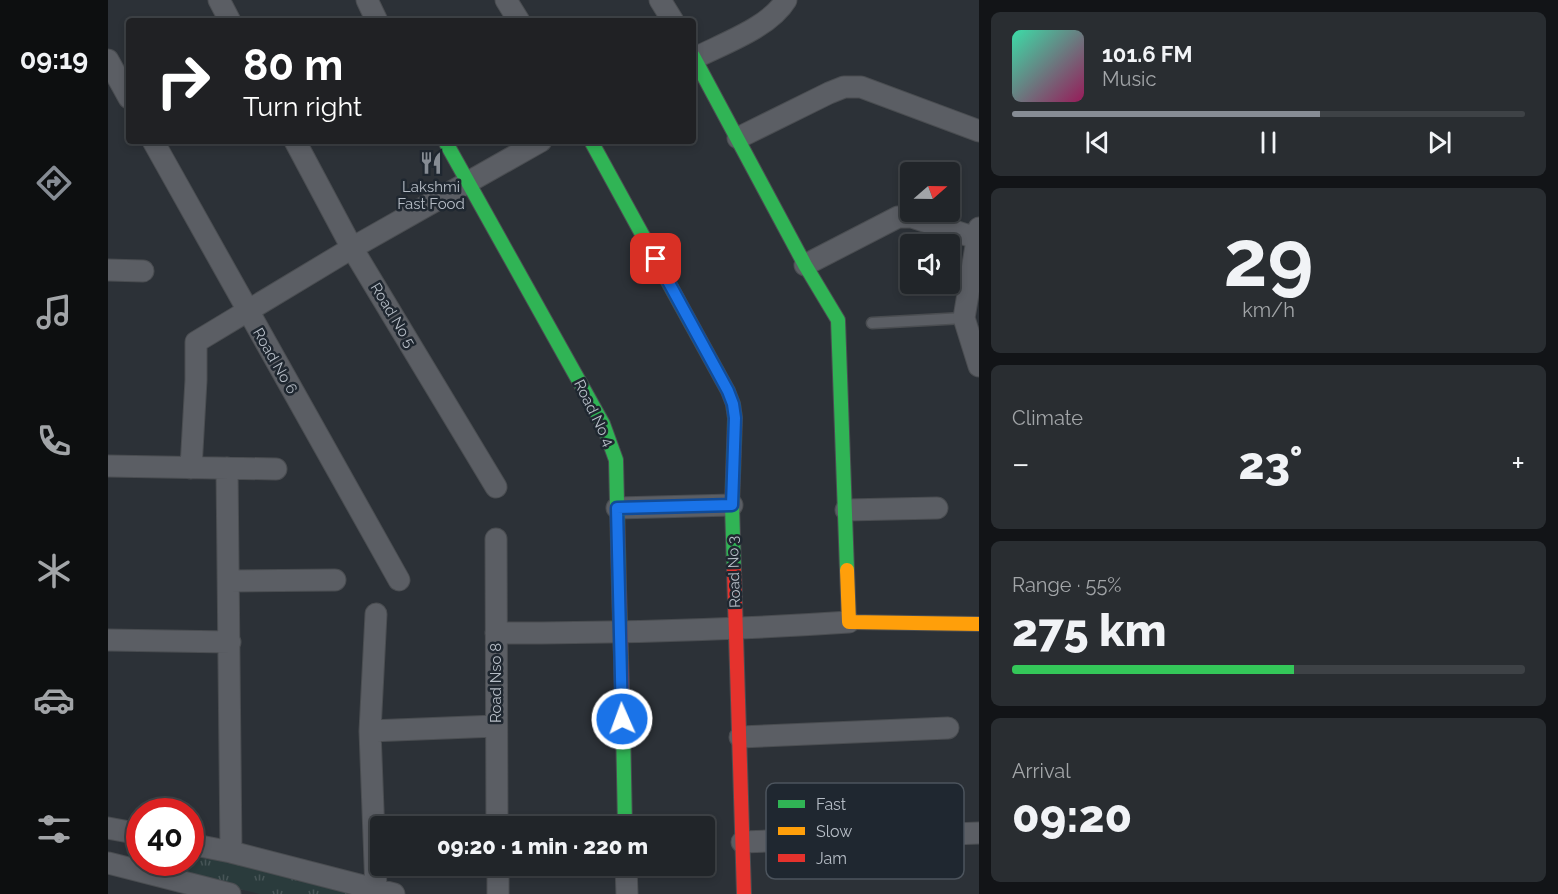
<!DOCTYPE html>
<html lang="en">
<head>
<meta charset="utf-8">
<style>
	body { margin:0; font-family:Raleway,sans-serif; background:#292d31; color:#f1f3f6; height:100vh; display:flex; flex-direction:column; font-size:22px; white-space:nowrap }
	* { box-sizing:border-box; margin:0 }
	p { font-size:20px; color:#a2a5a8 }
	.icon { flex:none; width:33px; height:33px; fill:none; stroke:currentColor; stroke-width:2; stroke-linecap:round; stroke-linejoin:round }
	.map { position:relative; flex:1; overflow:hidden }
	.drawer { display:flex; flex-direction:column; gap:12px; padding:12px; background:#121417; width:579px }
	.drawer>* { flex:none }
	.top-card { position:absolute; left:18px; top:18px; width:570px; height:126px; border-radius:6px; box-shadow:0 3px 9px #0003,0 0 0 2px #3e4246; background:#202124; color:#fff; overflow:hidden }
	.needle { width:39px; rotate:70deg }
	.fabs { position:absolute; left:792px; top:162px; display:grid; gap:12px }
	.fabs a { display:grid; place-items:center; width:60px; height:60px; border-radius:6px; background:#212529; box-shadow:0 3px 9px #0003,0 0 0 2px #3e4246; font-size:30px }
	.speed { position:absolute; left:18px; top:798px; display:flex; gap:12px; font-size:30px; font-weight:700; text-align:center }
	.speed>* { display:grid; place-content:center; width:78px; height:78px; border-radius:50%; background:#212529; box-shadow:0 3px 9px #0003,0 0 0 2px #3e4246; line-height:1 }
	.speed .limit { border:9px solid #d22; background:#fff; color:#111 }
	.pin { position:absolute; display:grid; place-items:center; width:51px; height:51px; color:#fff; margin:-26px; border-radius:12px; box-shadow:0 3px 9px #0006 }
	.me { position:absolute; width:66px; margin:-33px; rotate:358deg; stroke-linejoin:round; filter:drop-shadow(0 0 4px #0008) }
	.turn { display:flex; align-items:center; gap:21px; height:126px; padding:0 18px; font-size:27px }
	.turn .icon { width:78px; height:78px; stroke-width:2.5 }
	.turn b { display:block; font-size:42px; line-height:51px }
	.big { font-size:45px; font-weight:800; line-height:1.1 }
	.drawer .widget { flex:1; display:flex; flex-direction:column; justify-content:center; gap:9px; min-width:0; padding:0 21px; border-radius:9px; background:#292d31 }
	.drawer .dial { align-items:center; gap:0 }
	.dial b { font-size:78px; line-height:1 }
	.song { display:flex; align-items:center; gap:18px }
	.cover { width:72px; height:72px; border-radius:9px; background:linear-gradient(135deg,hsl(160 70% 55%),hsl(330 70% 35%)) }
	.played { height:6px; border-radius:3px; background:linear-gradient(90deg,#868c94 60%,#3e4246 60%) }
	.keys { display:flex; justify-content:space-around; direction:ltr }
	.heat { display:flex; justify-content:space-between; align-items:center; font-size:33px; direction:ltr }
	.charge { height:9px; border-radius:4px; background:linear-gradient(90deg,#34c759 55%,#3e4246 0) }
	.trip { position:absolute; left:262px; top:816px; width:345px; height:60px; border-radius:6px; background:#212529; box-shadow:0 3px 9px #0003,0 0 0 2px #3e4246; font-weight:800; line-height:60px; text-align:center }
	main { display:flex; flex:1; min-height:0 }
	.menu { display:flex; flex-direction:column; width:108px; justify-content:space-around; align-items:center; background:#0d0f10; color:#a2a5a8 }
	.menu .icon { width:42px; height:42px }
	.menu .active { color:#868c94 }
	.menu b { font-size:27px; color:#f1f3f6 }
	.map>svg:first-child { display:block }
</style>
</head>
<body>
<main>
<nav class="menu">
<b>09:19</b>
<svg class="icon active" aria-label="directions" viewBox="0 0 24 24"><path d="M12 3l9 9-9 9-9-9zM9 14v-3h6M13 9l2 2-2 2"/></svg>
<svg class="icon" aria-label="music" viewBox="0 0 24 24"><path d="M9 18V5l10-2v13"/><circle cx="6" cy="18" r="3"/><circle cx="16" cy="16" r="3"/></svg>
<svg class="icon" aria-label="phone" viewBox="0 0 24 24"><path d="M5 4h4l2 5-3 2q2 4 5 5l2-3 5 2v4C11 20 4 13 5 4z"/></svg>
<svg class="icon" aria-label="climate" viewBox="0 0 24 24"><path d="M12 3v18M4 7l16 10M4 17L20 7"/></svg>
<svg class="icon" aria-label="car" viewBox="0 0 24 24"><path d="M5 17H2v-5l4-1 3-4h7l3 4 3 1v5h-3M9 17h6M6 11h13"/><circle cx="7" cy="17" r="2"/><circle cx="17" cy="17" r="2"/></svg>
<svg class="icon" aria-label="filters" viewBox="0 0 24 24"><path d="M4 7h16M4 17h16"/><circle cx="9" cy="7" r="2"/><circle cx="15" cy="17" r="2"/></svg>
</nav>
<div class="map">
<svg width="871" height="894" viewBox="0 0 871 894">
	<defs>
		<pattern id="park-tufts" width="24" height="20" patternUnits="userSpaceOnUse" patternTransform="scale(1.5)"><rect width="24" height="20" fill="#2a3b3c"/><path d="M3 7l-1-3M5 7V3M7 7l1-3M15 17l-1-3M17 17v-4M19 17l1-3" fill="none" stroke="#475557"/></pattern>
	</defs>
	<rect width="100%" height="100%" fill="#2c3137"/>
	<path fill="url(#park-tufts)" d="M31 839 32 862H82L83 852 249 894H152L25 863 18 852 21 843Z"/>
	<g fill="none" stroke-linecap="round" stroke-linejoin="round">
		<g stroke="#4a4d51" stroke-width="13">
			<path id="lane" d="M764 323 856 318"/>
		</g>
		<g stroke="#4a4d51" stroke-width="23">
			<path id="street" d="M111 0 122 21
				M259 0 269 21
				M398 0 411 21
				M552 0 565 21
				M585 59C614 44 661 28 678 0
				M0 60 21 98
				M630 138 721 93 736 87H753L871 131
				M45 141 291 580
				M187 141 244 248 388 487
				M871 228 856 318 871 366
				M697 265 790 217H804L868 238
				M0 270 35 271
				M0 466 168 469
				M83 468 88 380V342L244 248 433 141
				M119 468 123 852
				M509 508 624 505
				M738 510 829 508
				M388 539 389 826
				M121 581 227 580
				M268 614 262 731 268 889
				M388 633C506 633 623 630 741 622
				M0 640 122 642
				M262 731 388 726
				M632 737 840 728
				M0 828 32 834
				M634 842 871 833
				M82 844 123 852 286 894
				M0 863 122 894
				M390 866V894
				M518 866 519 894"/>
		</g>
		<g stroke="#4a4d51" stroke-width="16">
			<path id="fast" d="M585 56 697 265 730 320 739 570
				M337 141 495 424 508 460 511 588
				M483 141 620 391 625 404 627 418 624 505 626 570
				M515 726 517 826"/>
		</g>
		<g stroke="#4a4d51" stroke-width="16">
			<path id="slow" d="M739 570 741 622 871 624"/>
		</g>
		<g stroke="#4a4d51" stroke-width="16">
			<path id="jam" d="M626 570 636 894
				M511 588 515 726"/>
		</g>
		<use href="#lane" stroke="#5b5e64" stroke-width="10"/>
		<use href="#street" stroke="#5b5e64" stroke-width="21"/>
		<use href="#fast" stroke="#30b455" stroke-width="14"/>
		<use href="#slow" stroke="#ff9f0a" stroke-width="14"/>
		<use href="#jam" stroke="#e5322d" stroke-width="14"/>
	</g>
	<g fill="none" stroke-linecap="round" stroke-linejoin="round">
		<g stroke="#114b97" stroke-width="15">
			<path id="route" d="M514 719 509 508 624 505 627 418 625 404 620 391 548 259"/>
		</g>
		<use href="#route" stroke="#1a73e8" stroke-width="10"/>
	</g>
	<defs>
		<g id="restaurant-bare" transform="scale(1.8)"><path d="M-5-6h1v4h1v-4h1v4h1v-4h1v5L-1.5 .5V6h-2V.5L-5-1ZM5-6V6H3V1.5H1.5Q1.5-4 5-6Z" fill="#868c94" stroke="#1f2730" stroke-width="2.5" paint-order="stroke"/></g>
	</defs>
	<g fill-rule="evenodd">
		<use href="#restaurant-bare" x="323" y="163"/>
	</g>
	<g text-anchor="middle" stroke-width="5" stroke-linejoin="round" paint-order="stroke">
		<g font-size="15" fill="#b6bdc6" stroke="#1f2730">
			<text x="323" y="192">Lakshmi<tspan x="323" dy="17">Fast Food</tspan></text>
		</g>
		<g font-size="15" fill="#b6bdc6" stroke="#1f2730">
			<text transform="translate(285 315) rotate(59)" y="5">Road No 5</text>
			<text transform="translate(167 361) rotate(60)" y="5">Road No 6</text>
			<text transform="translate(486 413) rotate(64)" y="5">Road No 4</text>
			<text transform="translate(626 572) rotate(-92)" y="5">Road No 3</text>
			<text transform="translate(388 683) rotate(-90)" y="5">Road Nso 8</text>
		</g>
	</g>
	<rect x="658" y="783" width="198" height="96" rx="9" fill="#1f2730" stroke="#4c545d" stroke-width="1.5"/>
	<rect x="670" y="800" width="27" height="8" fill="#30b455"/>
	<rect x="670" y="827" width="27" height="8" fill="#ff9f0a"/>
	<rect x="670" y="854" width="27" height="8" fill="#e5322d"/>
	<g font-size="16" fill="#b6bdc6">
		<text x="708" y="810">Fast</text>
		<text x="708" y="837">Slow</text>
		<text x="708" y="864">Jam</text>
	</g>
</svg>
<div class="fabs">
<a><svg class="needle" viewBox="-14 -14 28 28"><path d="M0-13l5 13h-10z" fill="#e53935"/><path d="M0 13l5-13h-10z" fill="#a2a5a8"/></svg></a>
<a><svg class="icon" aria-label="sound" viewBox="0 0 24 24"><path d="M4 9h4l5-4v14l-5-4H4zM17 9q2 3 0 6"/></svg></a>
</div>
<div class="speed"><div class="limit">40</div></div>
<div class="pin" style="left:548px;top:259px;background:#d93025"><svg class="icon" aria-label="arrive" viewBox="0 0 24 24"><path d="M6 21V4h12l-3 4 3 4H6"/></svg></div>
<svg class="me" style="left:514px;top:719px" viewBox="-20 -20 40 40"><circle r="17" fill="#1a73e8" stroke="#fff" stroke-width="3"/><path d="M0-11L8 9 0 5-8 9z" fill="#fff"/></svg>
<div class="trip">09:20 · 1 min · 220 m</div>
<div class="top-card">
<div class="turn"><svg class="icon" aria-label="right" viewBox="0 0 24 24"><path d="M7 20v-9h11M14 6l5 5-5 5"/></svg><div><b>80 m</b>Turn right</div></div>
</div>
</div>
<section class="drawer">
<div class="widget">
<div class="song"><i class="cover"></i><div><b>101.6 FM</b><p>Music</p></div></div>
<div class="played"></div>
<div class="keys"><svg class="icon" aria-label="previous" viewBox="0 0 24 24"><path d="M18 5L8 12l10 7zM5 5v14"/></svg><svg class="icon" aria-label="pause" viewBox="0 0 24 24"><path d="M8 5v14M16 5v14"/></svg><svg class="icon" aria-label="next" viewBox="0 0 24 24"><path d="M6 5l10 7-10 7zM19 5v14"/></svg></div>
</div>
<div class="widget dial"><b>29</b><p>km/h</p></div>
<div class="widget"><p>Climate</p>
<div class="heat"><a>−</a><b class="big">23°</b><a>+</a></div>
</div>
<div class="widget"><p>Range · 55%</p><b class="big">275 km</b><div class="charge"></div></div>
<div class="widget"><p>Arrival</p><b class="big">09:20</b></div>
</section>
</main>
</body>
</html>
